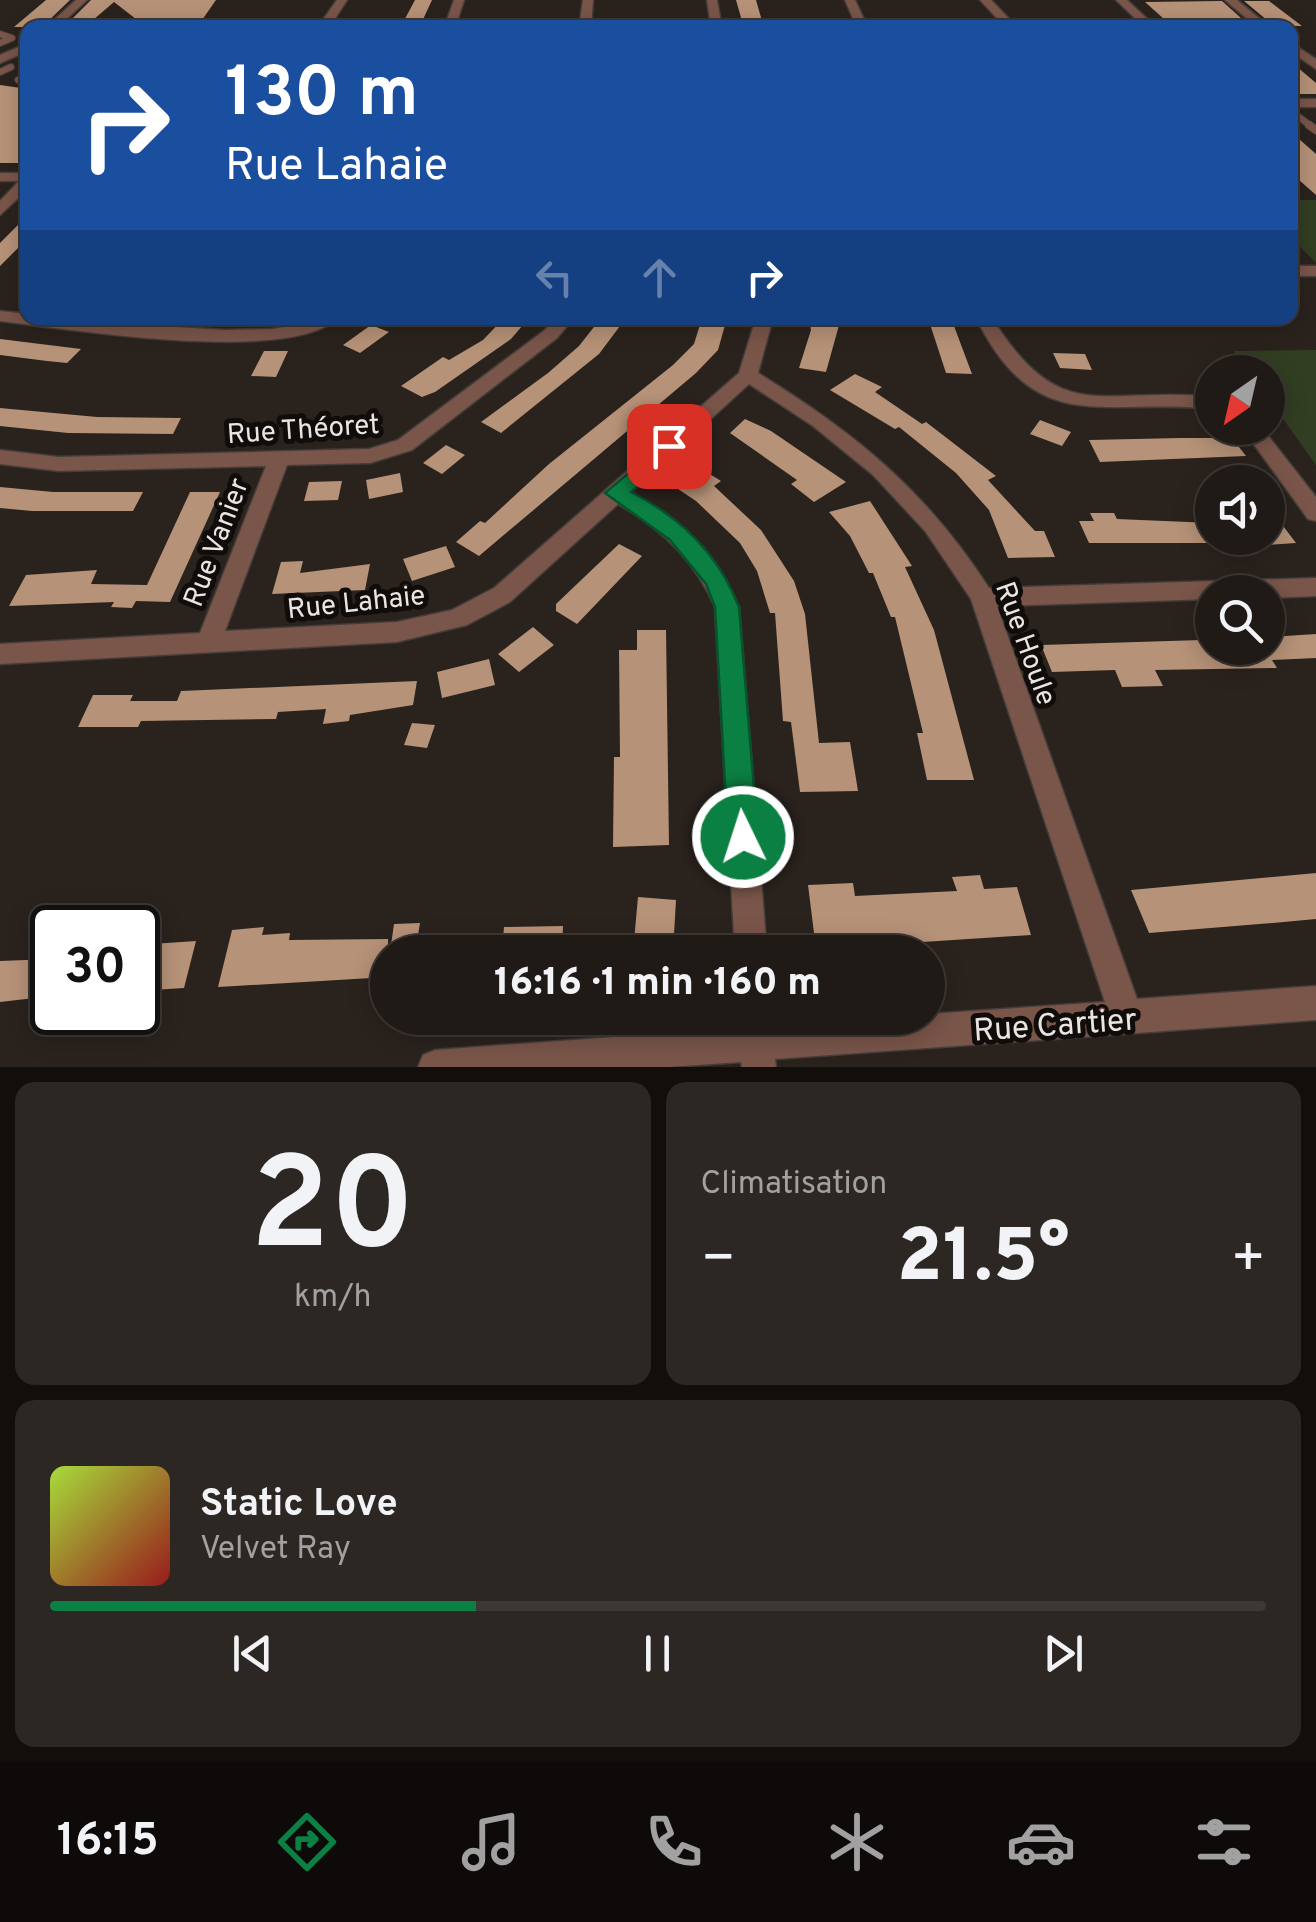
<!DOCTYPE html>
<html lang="fr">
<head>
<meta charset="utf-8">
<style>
	body { margin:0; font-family:Overpass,sans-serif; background:#2d2723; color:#f1f3f6; height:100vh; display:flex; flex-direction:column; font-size:38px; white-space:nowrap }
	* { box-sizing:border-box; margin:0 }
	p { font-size:32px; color:#a2a1a1 }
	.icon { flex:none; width:55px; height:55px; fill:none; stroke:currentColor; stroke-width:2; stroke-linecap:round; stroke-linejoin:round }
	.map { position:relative; height:1067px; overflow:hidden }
	.details { display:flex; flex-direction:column; gap:15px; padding:15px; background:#120e0c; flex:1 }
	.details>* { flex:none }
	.guide { position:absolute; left:20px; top:20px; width:1278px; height:305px; border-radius:20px; box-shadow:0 5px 25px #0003,0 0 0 2px #3d3835; background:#1a4fa0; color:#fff; overflow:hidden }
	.needle { width:65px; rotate:214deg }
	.fabs { position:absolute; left:1195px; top:355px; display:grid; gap:20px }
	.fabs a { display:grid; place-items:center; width:90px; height:90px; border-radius:50%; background:#201a16; box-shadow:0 5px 25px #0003,0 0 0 2px #3d3835; font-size:50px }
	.speed { position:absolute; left:30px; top:905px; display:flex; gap:20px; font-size:50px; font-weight:700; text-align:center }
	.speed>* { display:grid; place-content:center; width:130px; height:130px; border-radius:50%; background:#201a16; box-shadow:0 5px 25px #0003,0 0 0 2px #3d3835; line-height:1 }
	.speed .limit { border:5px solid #111; border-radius:15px; background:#fff; color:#111 }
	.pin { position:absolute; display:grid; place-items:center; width:85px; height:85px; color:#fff; margin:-42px; border-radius:20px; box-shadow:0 5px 15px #0006 }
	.me { position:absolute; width:110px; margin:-55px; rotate:356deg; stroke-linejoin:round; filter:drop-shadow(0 0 8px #0008) }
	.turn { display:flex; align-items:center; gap:35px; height:210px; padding:0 40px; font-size:45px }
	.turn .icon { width:130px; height:130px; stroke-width:2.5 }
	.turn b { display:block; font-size:70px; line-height:85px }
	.lanes { display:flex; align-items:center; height:95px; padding:0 40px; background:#0003; justify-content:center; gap:50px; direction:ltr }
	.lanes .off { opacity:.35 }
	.big { font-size:75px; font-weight:800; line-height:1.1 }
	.details .tile { flex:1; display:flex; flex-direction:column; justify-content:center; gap:15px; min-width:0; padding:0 35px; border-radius:20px; background:#2d2723 }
	.details .dial { align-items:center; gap:0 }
	.dial b { font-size:130px; line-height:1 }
	.song { display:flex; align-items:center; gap:30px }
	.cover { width:120px; height:120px; border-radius:15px; background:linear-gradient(135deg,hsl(80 70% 55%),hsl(0 70% 35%)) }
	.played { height:10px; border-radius:5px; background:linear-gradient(90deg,#0b8043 35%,#3d3835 35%) }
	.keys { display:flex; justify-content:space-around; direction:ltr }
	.heat { display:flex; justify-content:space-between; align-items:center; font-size:55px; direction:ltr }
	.details .tiles { flex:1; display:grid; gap:15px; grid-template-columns:1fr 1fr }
	.tile:last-child { grid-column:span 2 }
	.trip { position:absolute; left:370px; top:935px; width:575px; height:100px; border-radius:50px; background:#201a16; box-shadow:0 5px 25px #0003,0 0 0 2px #3d3835; font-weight:800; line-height:100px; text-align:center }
	.dock { display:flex; height:160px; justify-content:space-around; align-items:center; background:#0d0a09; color:#a2a1a1 }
	.dock .icon { width:70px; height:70px }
	.dock .on { color:#0b8043 }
	.dock b { font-size:45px; color:#f1f3f6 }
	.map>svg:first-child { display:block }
</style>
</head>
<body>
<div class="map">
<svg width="1316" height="1067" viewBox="0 0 1316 1067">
	<rect width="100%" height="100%" fill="#2a221d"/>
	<path fill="#313e21" d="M1290 200H1316V263L1290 236Z
		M1316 350V465L1268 398V372H1249L1234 351Z"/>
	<path fill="#b69278" d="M46 0H70L42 27H14Z
		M91 0H216L202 20 145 26 114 2 86 26 64 27Z
		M415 0H432L419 28H400Z
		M736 0H756L764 28H744Z
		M1222 1 1251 27 1174 28 1145 2Z
		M1244 1H1269L1302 26H1274Z
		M1290 61 1316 83V94H1297L1290 88Z
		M0 85 28 89V163H0Z
		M1290 131 1316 154V195L1290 172Z
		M28 215V238L0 266V243Z
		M504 318H529L511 339 435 392 422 397 401 386 443 357 449 360 483 340Z
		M601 318H626L599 354 501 433 481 422 548 373 579 346Z
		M702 318H727L718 350 696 373 479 556 456 542 480 521 485 523 549 464 673 365 694 344Z
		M809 318H841L826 372 799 368 811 330Z
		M928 318H951L972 374 946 373Z
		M371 325 389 332 360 353 343 345Z
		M0 339 81 349 67 363 47 361 0 355Z
		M264 351H288L276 377 251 376Z
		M1053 353 1085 354 1092 370 1060 368Z
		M855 374 882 387 875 392 922 424 926 422 996 476 988 480 1035 531H1044L1055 557 1008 558 989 510 956 473 899 427 895 429 830 390Z
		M0 408 97 417 181 418 173 434 68 433 0 426Z
		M745 419 771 431 846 482 814 502 791 484 797 480 730 433Z
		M1040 420 1071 432 1062 446 1030 434Z
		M1181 438H1232L1246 456 1100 462 1089 440Z
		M446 445 465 455 442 474 423 463Z
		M700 468 721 481 714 486 761 530 794 581 805 614 819 743 850 742 858 791 800 792 791 722 783 721 775 613H770L757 571 740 543 696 501 675 487Z
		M400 473 403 492 369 499 366 480Z
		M342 481 338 500 304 501 309 482Z
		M0 487 53 492H143L133 511H32L0 508Z
		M190 492H220L170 602 136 601 132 608 111 607 114 602 9 606 26 575 97 570 91 584 147 585Z
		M870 501 912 566 905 567 934 630 974 780H927L917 733H923L895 617H891L873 573H869L850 536 829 512Z
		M1268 506 1296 543 1268 545Z
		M1090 513H1114L1117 519 1212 523V543H1089L1079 521H1094Z
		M619 544 642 556 577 624 556 611V604Z
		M446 546 455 567 412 581 403 559Z
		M303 561 300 573 370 564 365 590 272 594 281 562Z
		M533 627 554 645 519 672 498 654Z
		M637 630H666L669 845 613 847 614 757H620L619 650H637Z
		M1316 634V658L1272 660 1277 668 1155 670 1163 686 1122 687 1115 670 1052 672 1041 645 1201 640 1205 648H1265L1268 652V637Z
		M489 659 495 685 442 698 437 672Z
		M417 681 413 705 350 715 349 721 323 724 326 709 278 712 276 719 141 721 138 727H78L93 695H133L130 701H177L181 691Z
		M412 723 435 725 427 748 404 745Z
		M1316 873V919L1273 923 1149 933 1131 890Z
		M980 875 984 889 1017 887 1031 935 816 949 808 885 853 883 855 896 957 891 952 877Z
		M638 897 676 900 673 952H633Z
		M420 923 418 935 453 934 451 952H390L394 924Z
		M563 926 562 952H502L504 927Z
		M264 927 262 935 290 933 289 940 388 939V977L218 987 232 930Z
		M196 941 184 988 138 991 152 944Z
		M52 959V996L0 1002V961Z"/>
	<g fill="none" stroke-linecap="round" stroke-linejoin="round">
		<g stroke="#453d39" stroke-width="8">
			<path id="lane-far1" d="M0 34 12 38 0 43
				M22 69 28 67
				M0 72 11 67
				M28 76 18 80 28 82
				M1290 110 1312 127"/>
		</g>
		<g stroke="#453d39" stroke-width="9">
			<path id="lane" d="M1309 125 1316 130"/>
		</g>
		<g stroke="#453d39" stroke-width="3">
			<path id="street" d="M76 0H87L57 28H45Z
				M337 0H347L329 28H179L322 21Z
				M454 0H464L455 28H444Z
				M583 0H593L591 28H579Z
				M707 0H717L722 28H711Z
				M845 0H855L868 28H857Z
				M980 0H991L1018 28H1006Z
				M1116 0H1127L1157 28H1145Z
				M1225 0H1237L1271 28H1258Z
				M1290 42 1316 59V69L1290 51Z
				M28 43V51L0 63V55Z
				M1290 99H1316V107H1290Z
				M0 173H28V189L0 215V201L19 181H0Z
				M1290 266H1316V276H1290Z
				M0 311 28 314V318L225 330 272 329 303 324 316 318H338C289 365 69 329 0 321Z
				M556 318H574L557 338 412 450 370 463 287 465 225 631 397 622 452 610 494 588 739 373 756 318H773L758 373C856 433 926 491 989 588L1316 578V596L1268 598V592H1212V599L997 606 1137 999 1316 986V1020L775 1059 776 1067H742L741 1062 669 1067H418L423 1055 435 1050 739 1028V1018H771L772 1026 928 1018V1014L1105 1002 971 599 925 531 873 475 813 426 749 384 631 492 675 521 704 548 739 607 767 952H735L715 607C695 561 661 528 618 504L510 602 467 625 397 642 0 664V644L200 633 266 466 59 471 0 464V450L59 457 369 449 398 440 545 330Z
				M976 318H992C1060 426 1098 388 1206 396L1212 397V409C1103 397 1037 440 976 318Z
				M1242 428H1262L1316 497V521L1308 519Z"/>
		</g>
		<use href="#lane-far1" stroke="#7a554a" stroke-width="6"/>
		<use href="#lane" stroke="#7a554a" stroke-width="8"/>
		<use href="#street" fill="#7a554a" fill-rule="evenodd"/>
	</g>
	<path fill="#0b8043" stroke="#07532c" stroke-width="2.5" d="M669 439 679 446 676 451 631 492C680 517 719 555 739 607L758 837 753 847 743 851 732 847 728 837 715 607 706 584 670 540 605 493Z"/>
	<g text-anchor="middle" stroke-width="10" stroke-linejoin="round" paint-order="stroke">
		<g font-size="28" fill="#ebe5e2" stroke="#100c0a">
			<text transform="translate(303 428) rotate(-4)" y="10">Rue Théoret</text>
			<text transform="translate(215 542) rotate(-69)" y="10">Rue Vanier</text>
			<text transform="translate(356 601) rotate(-6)" y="10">Rue Lahaie</text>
			<text transform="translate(1027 643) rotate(70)" y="10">Rue Houle</text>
		</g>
		<g font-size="32" fill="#ebe5e2" stroke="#100c0a">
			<text transform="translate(1055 1024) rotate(-4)" y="11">Rue Cartier</text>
		</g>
	</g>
</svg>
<div class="fabs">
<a><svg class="needle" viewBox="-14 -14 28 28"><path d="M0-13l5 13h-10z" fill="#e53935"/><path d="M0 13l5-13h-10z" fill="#a2a1a1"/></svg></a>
<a><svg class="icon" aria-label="sound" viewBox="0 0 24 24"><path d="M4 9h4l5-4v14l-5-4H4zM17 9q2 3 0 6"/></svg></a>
<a><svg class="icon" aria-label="search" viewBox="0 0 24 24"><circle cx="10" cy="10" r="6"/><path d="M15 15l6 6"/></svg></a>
</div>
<div class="speed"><div class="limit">30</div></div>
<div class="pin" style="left:669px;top:446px;background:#d93025"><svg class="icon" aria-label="arrive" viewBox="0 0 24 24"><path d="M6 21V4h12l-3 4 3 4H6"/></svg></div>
<svg class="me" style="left:743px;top:837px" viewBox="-20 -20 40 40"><circle r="17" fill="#0b8043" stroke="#fff" stroke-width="3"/><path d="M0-11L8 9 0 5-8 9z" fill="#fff"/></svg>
<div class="trip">16:16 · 1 min · 160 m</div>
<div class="guide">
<div class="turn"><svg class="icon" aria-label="right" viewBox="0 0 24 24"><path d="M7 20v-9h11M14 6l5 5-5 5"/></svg><div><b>130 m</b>Rue Lahaie</div></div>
<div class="lanes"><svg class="icon off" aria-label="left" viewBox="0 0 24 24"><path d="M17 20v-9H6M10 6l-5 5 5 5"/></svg><svg class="icon off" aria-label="ahead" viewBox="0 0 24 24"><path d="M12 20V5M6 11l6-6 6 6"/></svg><svg class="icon" aria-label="right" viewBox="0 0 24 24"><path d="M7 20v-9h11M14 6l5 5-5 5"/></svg></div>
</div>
</div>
<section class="details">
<div class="tiles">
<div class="tile dial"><b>20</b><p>km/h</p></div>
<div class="tile"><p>Climatisation</p>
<div class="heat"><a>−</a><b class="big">21.5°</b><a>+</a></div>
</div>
<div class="tile">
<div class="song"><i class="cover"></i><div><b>Static Love</b><p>Velvet Ray</p></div></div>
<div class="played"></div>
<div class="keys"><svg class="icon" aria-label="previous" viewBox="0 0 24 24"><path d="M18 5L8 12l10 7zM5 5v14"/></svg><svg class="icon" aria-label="pause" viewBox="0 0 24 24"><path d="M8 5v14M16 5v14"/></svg><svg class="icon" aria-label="next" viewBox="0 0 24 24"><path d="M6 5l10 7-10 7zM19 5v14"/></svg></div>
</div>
</div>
</section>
<nav class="dock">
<b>16:15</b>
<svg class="icon on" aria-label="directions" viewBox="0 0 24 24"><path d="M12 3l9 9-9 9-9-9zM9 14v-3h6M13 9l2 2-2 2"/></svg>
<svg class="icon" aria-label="music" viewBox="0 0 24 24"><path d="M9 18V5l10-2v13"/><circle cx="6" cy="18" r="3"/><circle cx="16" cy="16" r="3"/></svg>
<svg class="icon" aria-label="phone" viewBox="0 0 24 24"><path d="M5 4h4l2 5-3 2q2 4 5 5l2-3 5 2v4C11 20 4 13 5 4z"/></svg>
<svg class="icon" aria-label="climate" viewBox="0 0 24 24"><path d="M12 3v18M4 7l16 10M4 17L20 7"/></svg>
<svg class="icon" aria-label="car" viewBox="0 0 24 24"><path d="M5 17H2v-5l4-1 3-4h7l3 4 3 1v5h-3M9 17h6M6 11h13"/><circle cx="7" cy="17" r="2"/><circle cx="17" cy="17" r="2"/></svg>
<svg class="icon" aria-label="filters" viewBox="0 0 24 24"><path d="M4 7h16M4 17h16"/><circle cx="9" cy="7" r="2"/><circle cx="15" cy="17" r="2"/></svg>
</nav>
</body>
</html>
